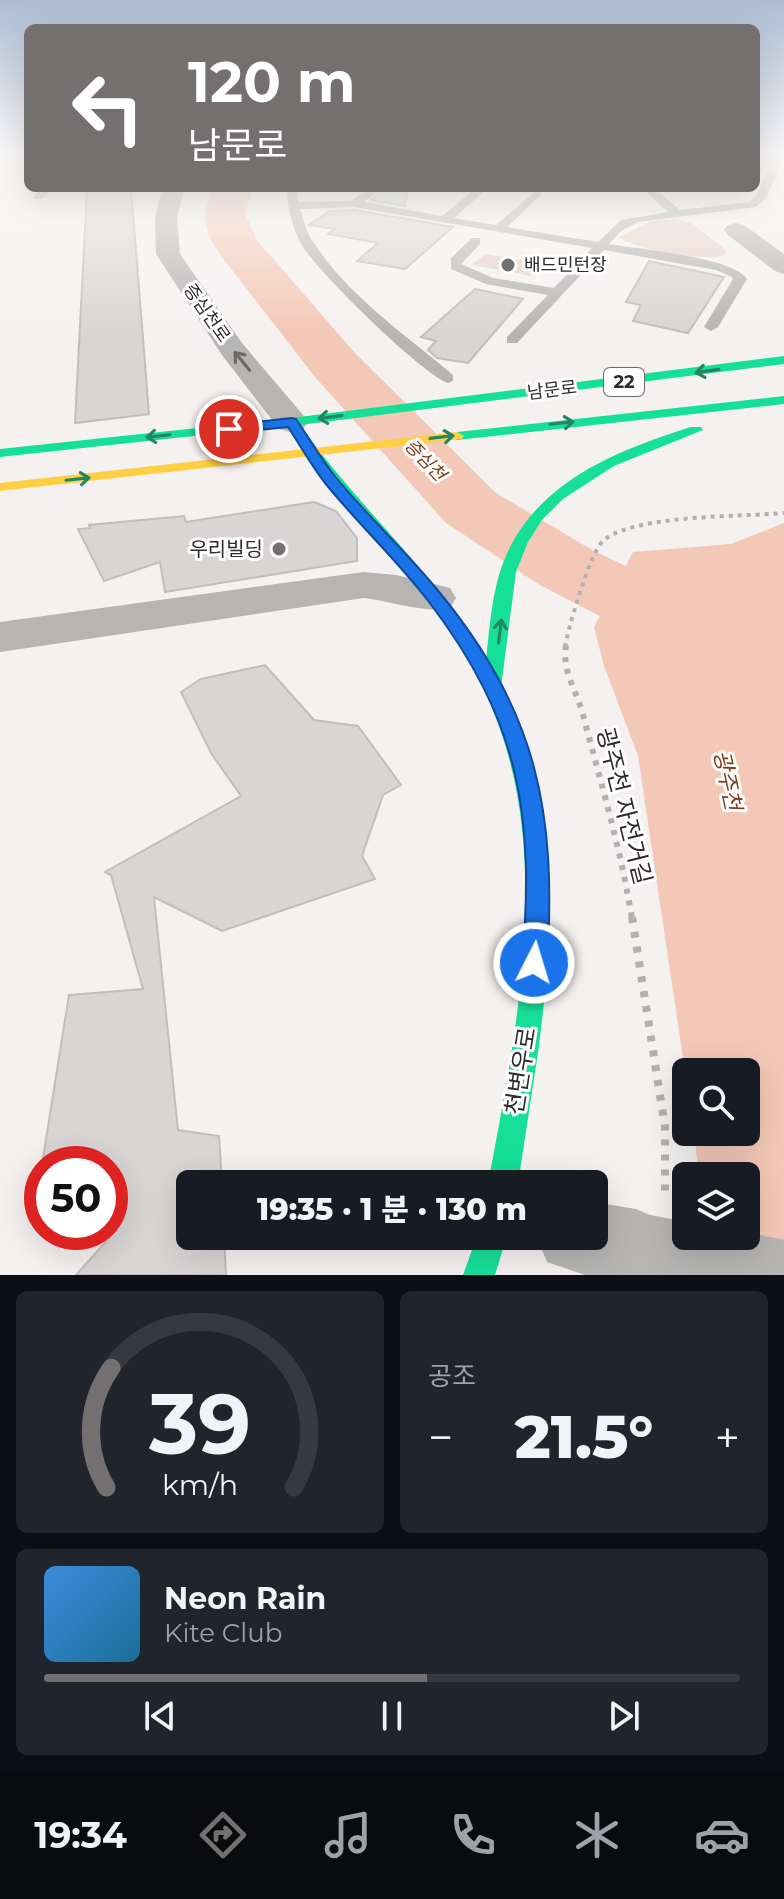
<!DOCTYPE html>
<html lang="ko">
<head>
<meta charset="utf-8">
<style>
	body { margin:0; font-family:Montserrat,"Noto Sans KR",sans-serif; background:#20242c; color:#f1f3f6; height:100vh; display:flex; flex-direction:column; font-size:30px; white-space:nowrap }
	* { box-sizing:border-box; margin:0 }
	p { font-size:26px; color:#9ea1a6 }
	.icon { flex:none; width:44px; height:44px; fill:none; stroke:currentColor; stroke-width:2; stroke-linecap:round; stroke-linejoin:round }
	.map { position:relative; height:1275px; overflow:hidden }
	.side { display:flex; flex-direction:column; gap:16px; padding:16px; background:#0d0f14; flex:1 }
	.side>* { flex:none }
	.hud { position:absolute; left:24px; top:24px; width:736px; height:168px; border-radius:12px; box-shadow:0 8px 32px #0002; background:#74706f; color:#fff; overflow:hidden }
	.fabs { position:absolute; left:672px; top:1058px; display:grid; gap:16px }
	.fabs a { display:grid; place-items:center; width:88px; height:88px; border-radius:12px; background:#171b24; box-shadow:0 8px 32px #0002; font-size:40px }
	.speed { position:absolute; left:24px; top:1146px; display:flex; gap:16px; font-size:40px; font-weight:700; text-align:center }
	.speed>* { display:grid; place-content:center; width:104px; height:104px; border-radius:50%; background:#171b24; box-shadow:0 8px 32px #0002; line-height:1 }
	.speed .limit { border:12px solid #d22; background:#fff; color:#111 }
	.pin { position:absolute; display:grid; place-items:center; width:68px; height:68px; color:#fff; margin:-34px; border:4px solid #fff; border-radius:50%; box-shadow:0 2px 8px #0007 }
	.me { position:absolute; width:88px; margin:-44px; rotate:5deg; stroke-linejoin:round; filter:drop-shadow(0 0 6px #0008) }
	.turn { display:flex; align-items:center; gap:28px; height:168px; padding:0 32px; font-size:36px }
	.turn .icon { width:104px; height:104px; stroke-width:2.5 }
	.turn b { display:block; font-size:56px; line-height:68px }
	.big { font-size:60px; font-weight:800; line-height:1.1 }
	.side .widget { flex:1; display:flex; flex-direction:column; justify-content:center; gap:12px; min-width:0; padding:0 28px; border-radius:12px; background:#20242c }
	.side .dial { align-items:center; gap:0 }
	.dial svg { height:208px; overflow:visible; fill:none; stroke:#363941; stroke-width:7; stroke-linecap:round; text-anchor:middle }
	.dial text { fill:#f1f3f6; stroke:none }
	.song { display:flex; align-items:center; gap:24px }
	.cover { width:96px; height:96px; border-radius:12px; background:linear-gradient(135deg,hsl(210 70% 55%),hsl(200 70% 35%)) }
	.played { height:8px; border-radius:4px; background:linear-gradient(90deg,#74706f 55%,#363941 55%) }
	.keys { display:flex; justify-content:space-around; direction:ltr }
	.heat { display:flex; justify-content:space-between; align-items:center; font-size:44px; direction:ltr }
	.side .tiles { flex:1; display:grid; gap:16px; grid-template-columns:1fr 1fr }
	.widget:last-child { grid-column:span 2 }
	.trip { position:absolute; left:176px; top:1170px; width:432px; height:80px; border-radius:12px; background:#171b24; box-shadow:0 8px 32px #0002; font-weight:800; line-height:80px; text-align:center }
	.tabs { display:flex; height:128px; justify-content:space-around; align-items:center; background:#090b0e; color:#9ea1a6 }
	.tabs .icon { width:56px; height:56px }
	.tabs .on { color:#74706f }
	.tabs b { font-size:36px; color:#f1f3f6 }
	.map>svg:first-child { display:block }
</style>
</head>
<body>
<div class="map">
<svg width="784" height="1275" viewBox="0 0 784 1275">
	<rect width="100%" height="100%" fill="#f5f1f0"/>
	<path fill="#e8d2c8" d="M677 219 693 224 726 250 724 256C703 261 635 250 619 237L652 221Z
		M485 254 544 264 532 276 472 265Z"/>
	<path fill="#f4c8b6" d="M784 523V1275L746 1236V1176H699L694 1132H746V1072H686V1078L638 756 604 666 594 627 633 552 731 544Z"/>
	<g fill="none" stroke-linecap="round" stroke-linejoin="round">
		<path fill="#f4c8b6" fill-rule="evenodd" d="M213 188H253L245 213 256 239 355 353 496 493 594 551 694 598 730 637 742 658 730 679 700 687 670 679 638 636 540 585 446 523 315 377 219 253C202 227 202 215 213 188Z"/>
	</g>
	<path fill="#d8d5d4" stroke="#c1bebd" stroke-width="2" d="M131 188 149 414 75 423 87 189Z
		M384 188H408L405 206 371 200Z
		M354 210 453 227 405 269 357 261 378 243 328 234 334 229 309 225 330 211Z
		M649 261 724 277 688 333 633 321 641 305 626 302Z
		M475 289 523 299 468 363 437 358 428 350 436 341 421 337Z
		M314 502 336 511 357 538V561L165 592 160 562 104 581 78 529 90 528 89 525 184 516 186 522Z
		M265 665 314 720 358 726 401 785 383 795 362 856 375 879 222 931 154 897 178 1130 219 1136 222 1184H190V1236H224L226 1275H76L110 1237V1164H42L69 995 143 989 111 875 105 872 241 796 211 753 181 692 201 679Z"/>
	<g fill="none" stroke-linecap="round" stroke-linejoin="round">
		<path stroke="#b3b0b0" stroke-width="4" stroke-dasharray="4 5" stroke-linecap="butt" d="M565 647C568 628 590 554 602 542 630 514 743 517 784 513"/>
		<path stroke="#b3b0b0" stroke-width="6" stroke-dasharray="5 7" stroke-linecap="butt" d="M566 645C562 672 576 689 583 715 601 783 621 850 632 919"/>
		<path stroke="#b3b0b0" stroke-width="8" stroke-dasharray="6 9" stroke-linecap="butt" d="M632 917 665 1127V1194"/>
		<path fill="#b6b5b4" fill-rule="evenodd" d="M758 156H770L782 163 766 198 756 207 638 222 621 231 609 244C637 249 733 257 747 279L718 327 711 331 704 327 733 279 732 277 716 270 604 250 517 343H507V337L548 295 486 284 451 269V258L472 238H480V244L461 264 493 278 554 288 592 248 354 207 300 209C304 220 307 234 314 243 348 296 406 335 453 375V381L448 383C423 375 313 268 300 242 292 225 287 207 287 188H297L298 202 351 201 369 188H381L364 202 442 216 476 188H488L454 218 496 225 537 190 541 191V195L507 227 598 242 621 220 668 212 642 188H654L680 210 749 202 756 196 771 164Z
			M42 188H53L42 199H34L33 197Z"/>
		<path fill="#b6b5b4" fill-rule="evenodd" d="M162 188H184L177 218 180 254 242 343 303 415 308 422 303 429 291 432 279 429 222 355 156 254 155 218Z
			M736 223 744 225 784 254V274L775 271 728 235 724 230 728 225Z
			M364 572 396 575 450 588 456 598 450 608C427 614 390 601 364 598L0 652V622Z
			M594 1202 636 1209 662 1220 673 1246 662 1272 656 1275H585L547 1262 536 1236H594Z"/>
		<path fill="#16e098" fill-rule="evenodd" d="M784 356V364L300 425C357 506 437 574 486 661 489 632 491 603 499 575 525 487 611 452 691 427H701L703 430 614 466 563 499 542 520 528 542 516 572 501 687 512 706 535 771 547 839 550 907 547 977 539 1046 518 1184H488C521 1006 564 809 460 646 410 568 340 503 287 426L0 457V449L291 418Z
			M784 396V404L457 440 450 436 457 432Z
			M477 1236H507L495 1275H463Z"/>
		<path fill="#ffcf43" fill-rule="evenodd" d="M457 432 464 436 462 439 0 491V483Z"/>
		<path stroke="#b6b5b4" stroke-width="66" d="M636 1246 784 1273"/>
	</g>
	<defs><path id="oneway-shaft" d="M-6 0H5M1.5-3L5.5 0L1.5 3" fill="none" stroke-width="1.6" stroke-linecap="round" stroke-linejoin="round" transform="scale(2)"/></defs>
	<use stroke="#6b6968" href="#oneway-shaft" transform="translate(242 361) rotate(-129)"/>
	<g stroke="#228661">
		<use href="#oneway-shaft" transform="translate(707 371) rotate(172)"/>
		<use href="#oneway-shaft" transform="translate(330 417) rotate(173)"/>
		<use href="#oneway-shaft" transform="translate(562 423) rotate(-6)"/>
		<use href="#oneway-shaft" transform="translate(158 436) rotate(174)"/>
		<use href="#oneway-shaft" transform="translate(442 437) rotate(-7)"/>
		<use href="#oneway-shaft" transform="translate(78 479) rotate(-6)"/>
		<use href="#oneway-shaft" transform="translate(500 631) rotate(-83)"/>
	</g>
	<linearGradient id="sky" x2="0" y2="1"><stop stop-color="#adbcd4"/><stop offset="0.47" stop-color="#faf9f8"/><stop offset="1" stop-color="#faf9f8" stop-opacity="0"/></linearGradient>
	<rect width="784" height="334" fill="url(#sky)"/>
	<path fill="#1a73e8" stroke="#114b97" stroke-width="2" d="M291 418 296 419C309 438 320 457 334 475 367 516 407 552 440 593 537 711 557 813 547 963L543 971 534 975 525 971 522 963C535 817 520 721 429 602 397 560 358 524 325 483 311 465 300 445 288 427L229 433 222 429 229 425Z"/>
	<g fill="#74706f" stroke="#fff" stroke-width="3">
		<circle cx="508" cy="265" r="8"/>
		<circle cx="279" cy="549" r="8"/>
	</g>
	<g text-anchor="middle" stroke-width="6" stroke-linejoin="round" paint-order="stroke">
		<g font-size="18" fill="#2e2b2a" stroke="#fff" text-anchor="start">
			<text x="524" y="271">배드민턴장</text>
		</g>
		<g font-size="18" fill="#2e2b2a" stroke="#fff">
			<text transform="translate(207 313) rotate(55)" y="6">증심천로</text>
			<text transform="translate(552 390) rotate(-7)" y="6">남문로</text>
		</g>
		<rect fill="#fff" stroke="#6d6b6a" stroke-width="2" x="604" y="368" width="40" height="28" rx="6"/>
		<g font-size="18" font-weight="bold" fill="#2e2b2a">
			<text x="624" y="388">22</text>
		</g>
		<g font-size="18" font-style="italic" fill="#823b18" stroke="#fff">
			<text transform="translate(425 460) rotate(46)" y="6">증심천</text>
		</g>
		<g font-size="20" fill="#2e2b2a" stroke="#fff" text-anchor="end">
			<text x="263" y="556">우리빌딩</text>
		</g>
		<g font-size="22" font-style="italic" fill="#823b18" stroke="#fff">
			<text transform="translate(728 780) rotate(78)" y="8">광주천</text>
		</g>
		<g font-size="24" fill="#2e2b2a" stroke="#fff">
			<text transform="translate(624 806) rotate(76)" y="8">광주천 자전거길</text>
			<text transform="translate(521 1071) rotate(-81)" y="8">천변우로</text>
		</g>
	</g>
</svg>
<div class="fabs">
<a><svg class="icon" aria-label="search" viewBox="0 0 24 24"><circle cx="10" cy="10" r="6"/><path d="M15 15l6 6"/></svg></a>
<a><svg class="icon" aria-label="layers" viewBox="0 0 24 24"><path d="M12 4l9 5-9 5-9-5zM3 14l9 5 9-5"/></svg></a>
</div>
<div class="speed"><div class="limit">50</div></div>
<div class="pin" style="left:229px;top:429px;background:#d93025"><svg class="icon" aria-label="arrive" viewBox="0 0 24 24"><path d="M6 21V4h12l-3 4 3 4H6"/></svg></div>
<svg class="me" style="left:534px;top:963px" viewBox="-20 -20 40 40"><circle r="17" fill="#1a73e8" stroke="#fff" stroke-width="3"/><path d="M0-11L8 9 0 5-8 9z" fill="#fff"/></svg>
<div class="trip">19:35 · 1 분 · 130 m</div>
<div class="hud">
<div class="turn"><svg class="icon" aria-label="left" viewBox="0 0 24 24"><path d="M17 20v-9H6M10 6l-5 5 5 5"/></svg><div><b>120 m</b>남문로</div></div>
</div>
</div>
<section class="side">
<div class="tiles">
<div class="widget dial"><svg viewBox="0 0 100 80">
<path d="M14 69A42 42 0 1 1 86 69"/>
<path d="M14 69A42 42 0 0 1 16 23" stroke="#74706f"/>
<text x="50" y="56" font-size="32" font-weight="700">39</text>
<text x="50" y="72" font-size="11">km/h</text>
</svg></div>
<div class="widget"><p>공조</p>
<div class="heat"><a>−</a><b class="big">21.5°</b><a>+</a></div>
</div>
<div class="widget">
<div class="song"><i class="cover"></i><div><b>Neon Rain</b><p>Kite Club</p></div></div>
<div class="played"></div>
<div class="keys"><svg class="icon" aria-label="previous" viewBox="0 0 24 24"><path d="M18 5L8 12l10 7zM5 5v14"/></svg><svg class="icon" aria-label="pause" viewBox="0 0 24 24"><path d="M8 5v14M16 5v14"/></svg><svg class="icon" aria-label="next" viewBox="0 0 24 24"><path d="M6 5l10 7-10 7zM19 5v14"/></svg></div>
</div>
</div>
</section>
<nav class="tabs">
<b>19:34</b>
<svg class="icon on" aria-label="directions" viewBox="0 0 24 24"><path d="M12 3l9 9-9 9-9-9zM9 14v-3h6M13 9l2 2-2 2"/></svg>
<svg class="icon" aria-label="music" viewBox="0 0 24 24"><path d="M9 18V5l10-2v13"/><circle cx="6" cy="18" r="3"/><circle cx="16" cy="16" r="3"/></svg>
<svg class="icon" aria-label="phone" viewBox="0 0 24 24"><path d="M5 4h4l2 5-3 2q2 4 5 5l2-3 5 2v4C11 20 4 13 5 4z"/></svg>
<svg class="icon" aria-label="climate" viewBox="0 0 24 24"><path d="M12 3v18M4 7l16 10M4 17L20 7"/></svg>
<svg class="icon" aria-label="car" viewBox="0 0 24 24"><path d="M5 17H2v-5l4-1 3-4h7l3 4 3 1v5h-3M9 17h6M6 11h13"/><circle cx="7" cy="17" r="2"/><circle cx="17" cy="17" r="2"/></svg>
</nav>
</body>
</html>
